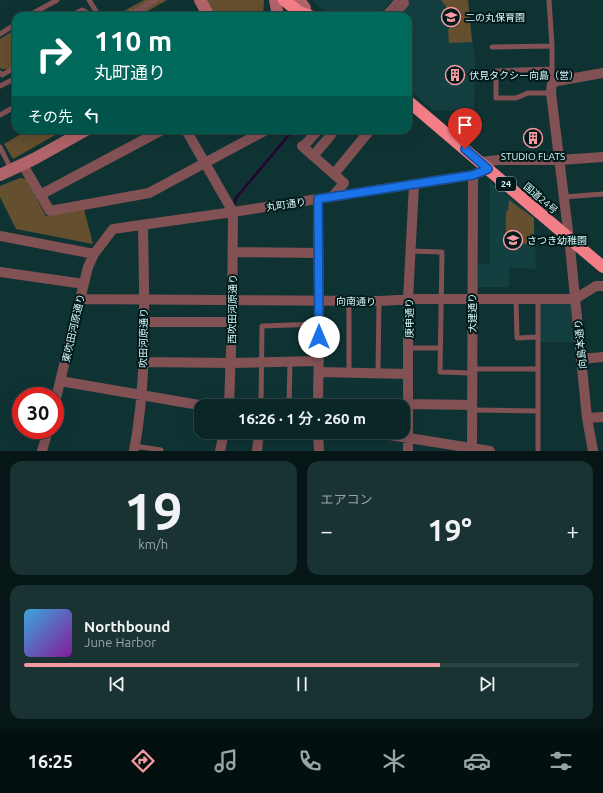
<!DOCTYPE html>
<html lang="ja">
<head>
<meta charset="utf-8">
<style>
	body { margin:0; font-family:Ubuntu,"Noto Sans JP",sans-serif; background:#193232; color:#f1f3f6; height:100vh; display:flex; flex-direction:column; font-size:15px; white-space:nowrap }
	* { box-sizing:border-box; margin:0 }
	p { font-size:13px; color:#9aa5a7 }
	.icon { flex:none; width:22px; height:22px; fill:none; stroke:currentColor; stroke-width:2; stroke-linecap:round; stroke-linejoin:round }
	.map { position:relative; height:451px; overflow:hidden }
	.side { display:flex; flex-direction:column; gap:10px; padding:10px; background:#061515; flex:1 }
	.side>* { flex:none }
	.guide { position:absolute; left:12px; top:12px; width:400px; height:122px; border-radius:12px; box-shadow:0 4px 16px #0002,0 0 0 1px #2b4343; background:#00695c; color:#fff; overflow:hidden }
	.speed { position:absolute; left:12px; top:387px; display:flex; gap:8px; font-size:20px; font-weight:700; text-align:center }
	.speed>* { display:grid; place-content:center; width:52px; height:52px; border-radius:50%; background:#0b2626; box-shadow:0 4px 16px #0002,0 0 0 1px #2b4343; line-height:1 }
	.speed .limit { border:6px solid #d22; background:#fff; color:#111 }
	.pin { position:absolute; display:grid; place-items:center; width:34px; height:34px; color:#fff; margin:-41px -17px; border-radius:50% 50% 50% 0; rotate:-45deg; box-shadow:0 0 4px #0007 }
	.pin .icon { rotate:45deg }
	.me { position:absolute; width:44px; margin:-22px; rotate:0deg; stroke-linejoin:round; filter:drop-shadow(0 0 3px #0008) }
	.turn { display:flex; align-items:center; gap:14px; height:84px; padding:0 16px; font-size:18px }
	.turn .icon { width:52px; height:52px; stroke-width:2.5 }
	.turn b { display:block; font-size:28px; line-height:34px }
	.then { display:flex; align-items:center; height:38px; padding:0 16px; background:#0003; gap:8px; font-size:15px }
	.big { font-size:30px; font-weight:600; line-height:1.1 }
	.side .card { flex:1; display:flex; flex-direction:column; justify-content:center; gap:6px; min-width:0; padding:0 14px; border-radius:12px; background:#193232 }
	.side .dial { align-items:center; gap:0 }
	.dial b { font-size:52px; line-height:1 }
	.song { display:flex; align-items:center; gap:12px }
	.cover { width:48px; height:48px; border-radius:6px; background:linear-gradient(135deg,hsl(200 70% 55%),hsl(290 70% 35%)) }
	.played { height:4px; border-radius:2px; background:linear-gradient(90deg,#f49aa0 75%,#2b4343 75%) }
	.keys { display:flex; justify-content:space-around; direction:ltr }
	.heat { display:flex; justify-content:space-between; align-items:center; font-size:22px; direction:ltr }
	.side .tiles { flex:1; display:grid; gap:10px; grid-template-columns:1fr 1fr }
	.card:last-child { grid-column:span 2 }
	.trip { position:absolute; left:194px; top:399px; width:216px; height:40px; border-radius:12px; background:#0b2626; box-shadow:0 4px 16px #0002,0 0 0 1px #2b4343; font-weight:600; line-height:40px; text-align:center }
	.menu { display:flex; height:64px; justify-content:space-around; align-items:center; background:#040f0f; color:#9aa5a7 }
	.menu .icon { width:28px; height:28px }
	.menu .selected { color:#f49aa0 }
	.menu b { font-size:18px; color:#f1f3f6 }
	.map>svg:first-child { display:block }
</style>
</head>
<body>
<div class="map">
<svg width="603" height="451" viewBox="0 0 603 451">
	<defs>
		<pattern id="grass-dots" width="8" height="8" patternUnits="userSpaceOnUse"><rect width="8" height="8" fill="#644f2f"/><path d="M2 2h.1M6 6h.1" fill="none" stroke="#79694e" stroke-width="1.8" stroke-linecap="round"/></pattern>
	</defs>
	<rect width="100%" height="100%" fill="#0f3333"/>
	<path fill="#143f40" d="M312 0H392L378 16H330Z
		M408 0H468L475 59 474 111 433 110 408 89V16H395Z
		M490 182 534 217 536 269 509 268V287H477L478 264H490Z
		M544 302 571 303 577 342H539L540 305Z"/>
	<path fill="url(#grass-dots)" d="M144 0H167L139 16H115Z"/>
	<path fill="#644f2f" d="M206 0H264L263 16H215Z
		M441 0H468L472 42 449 43 448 30 457 19 454 17Z
		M16 29V64L7 69H1L0 67V39Z
		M28 130H64L13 159 4 144Z
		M20 178 26 179 46 216 84 209 93 244 16 229 0 197V186Z
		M509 200 534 218V244L506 243V211H508Z"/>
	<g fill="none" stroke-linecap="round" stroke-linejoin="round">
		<path stroke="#250530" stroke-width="2.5" d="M234 206 236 198 293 130"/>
		<path stroke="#815154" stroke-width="5" d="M89 0 99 16
			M549 0 552 46V82
			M28 16 57 0
			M71 16 82 10 93 16
			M127 16 156 0
			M383 16 397 0
			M0 34 16 24
			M492 47 552 46
			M551 69 496 71V98H516L528 93H551
			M0 73 2 75 16 67
			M0 86 16 78
			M0 115 16 106
			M0 147 11 169
			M564 197 603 194
			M410 251 442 252 440 372 472 373
			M516 299 517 338 538 337
			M349 301V373
			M409 348H440
			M472 369H538
			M378 373 379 301
			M261 406 262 326 319 324
			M289 406 290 362
			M472 410 537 411
			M135 446 161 450
			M538 451V299"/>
		<path stroke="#815154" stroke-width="10" d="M393 16 404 3
			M186 130 233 212 232 322 229 406
			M302 146 344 183 332 197
			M303 147 318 130
			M313 156 331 135V130
			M480 162 499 160H560L603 157
			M23 165 50 211 149 193 266 130
			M334 174 370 130
			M40 195 162 130
			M0 236 94 254
			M233 252 319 253
			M0 272 84 284
			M80 299 379 301 416 299H575L596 286H603
			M144 322H232
			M581 359 603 357
			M144 362 231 363 319 361
			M319 372 408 374
			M60 381 205 406
			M55 402 88 267 94 254 113 229 233 212 473 175 488 169
			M408 404 472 405
			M318 406 319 324 318 199
			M587 418 603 417
			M318 432 319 451
			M371 432 490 451
			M42 451 48 430
			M134 451C148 377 144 300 143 225
			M220 451 224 432
			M257 451 259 432
			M408 451V300L414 184
			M472 451 473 175
			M593 451 587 418 570 247 551 93 552 82 603 73"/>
		<path stroke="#b06469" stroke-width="12" d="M200 0 209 16
			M275 0 277 11 276 16
			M299 0 305 8
			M0 175 34 159 86 130"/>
		<path stroke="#f47e87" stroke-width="12" d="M284 0 299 12 310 16
			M408 101 603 267"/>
	</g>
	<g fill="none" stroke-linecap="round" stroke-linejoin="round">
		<g stroke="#114b97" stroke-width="10">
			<path id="route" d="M319 337 318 199 473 175 488 169 465 149"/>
		</g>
		<use href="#route" stroke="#1a73e8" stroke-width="7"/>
	</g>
	<defs>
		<g id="school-ring" transform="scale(1)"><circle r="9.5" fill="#00191a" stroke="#f49aa0" stroke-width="1.5"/><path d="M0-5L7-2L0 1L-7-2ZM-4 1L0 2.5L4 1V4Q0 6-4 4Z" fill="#f49aa0"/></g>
		<g id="building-ring" transform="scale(1)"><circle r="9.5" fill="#00191a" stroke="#f49aa0" stroke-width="1.5"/><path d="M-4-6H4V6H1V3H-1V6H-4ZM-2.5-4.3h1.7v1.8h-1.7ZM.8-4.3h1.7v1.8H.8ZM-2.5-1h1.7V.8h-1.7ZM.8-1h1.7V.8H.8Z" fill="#f49aa0"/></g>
	</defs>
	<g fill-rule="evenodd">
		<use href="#school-ring" x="451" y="17"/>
		<use href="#building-ring" x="455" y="75"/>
		<use href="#building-ring" x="533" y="138"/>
		<use href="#school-ring" x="513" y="240"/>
	</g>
	<g text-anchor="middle" stroke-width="4" stroke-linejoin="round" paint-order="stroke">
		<rect fill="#00191a" stroke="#97b5b5" stroke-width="1" x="496" y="177" width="20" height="14" rx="3"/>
		<g font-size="9" font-weight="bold" fill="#d8f8f8">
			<text x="506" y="187">24</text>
		</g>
		<g font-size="10" fill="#d8f8f8" stroke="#00191a" text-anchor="start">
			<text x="465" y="21">二の丸保育園</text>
			<text x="469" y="79">伏見タクシー向島（営）</text>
			<text x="533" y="160" text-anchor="middle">STUDIO FLATS</text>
			<text x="527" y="244">さつき幼稚園</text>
		</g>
		<g font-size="10" fill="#d8f8f8" stroke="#00191a">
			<text transform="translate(541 198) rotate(41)" y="4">国道24号</text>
			<text transform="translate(286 204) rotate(-9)" y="4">丸町通り</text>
			<text transform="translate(356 301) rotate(1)" y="4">向南通り</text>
			<text transform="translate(232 309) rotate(-89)" y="4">西吹田河原通り</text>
			<text transform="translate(472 313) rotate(-90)" y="4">大建通り</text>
			<text transform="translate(409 318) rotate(-90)" y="4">庚申通り</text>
			<text transform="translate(73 328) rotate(-77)" y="4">東吹田河原通り</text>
			<text transform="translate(143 338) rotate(-89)" y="4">吹田河原通り</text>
			<text transform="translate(580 344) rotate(-96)" y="4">向島本通り</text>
		</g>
	</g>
</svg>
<div class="speed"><div class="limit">30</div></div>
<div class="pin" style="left:465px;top:149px;background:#d93025"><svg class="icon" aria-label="arrive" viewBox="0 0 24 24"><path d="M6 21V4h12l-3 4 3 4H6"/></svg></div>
<svg class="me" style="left:319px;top:337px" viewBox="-20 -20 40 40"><circle r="19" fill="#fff"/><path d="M0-13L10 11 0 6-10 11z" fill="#1a73e8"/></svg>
<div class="trip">16:26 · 1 分 · 260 m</div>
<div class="guide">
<div class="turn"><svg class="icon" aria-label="right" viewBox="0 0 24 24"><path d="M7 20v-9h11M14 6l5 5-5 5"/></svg><div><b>110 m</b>丸町通り</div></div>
<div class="then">その先<svg class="icon" aria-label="left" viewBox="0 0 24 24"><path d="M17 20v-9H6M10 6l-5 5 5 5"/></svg></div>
</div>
</div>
<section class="side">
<div class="tiles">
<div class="card dial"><b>19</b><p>km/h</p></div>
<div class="card"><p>エアコン</p>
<div class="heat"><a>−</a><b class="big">19°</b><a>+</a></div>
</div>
<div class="card">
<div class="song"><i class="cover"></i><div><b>Northbound</b><p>June Harbor</p></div></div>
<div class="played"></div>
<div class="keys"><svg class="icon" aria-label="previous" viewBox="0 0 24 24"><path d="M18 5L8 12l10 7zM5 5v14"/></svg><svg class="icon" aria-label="pause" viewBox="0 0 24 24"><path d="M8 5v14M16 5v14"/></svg><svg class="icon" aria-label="next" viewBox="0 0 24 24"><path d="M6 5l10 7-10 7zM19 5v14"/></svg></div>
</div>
</div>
</section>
<nav class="menu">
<b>16:25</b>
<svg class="icon selected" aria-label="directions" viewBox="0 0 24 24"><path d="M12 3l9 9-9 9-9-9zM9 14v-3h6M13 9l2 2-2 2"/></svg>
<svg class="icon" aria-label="music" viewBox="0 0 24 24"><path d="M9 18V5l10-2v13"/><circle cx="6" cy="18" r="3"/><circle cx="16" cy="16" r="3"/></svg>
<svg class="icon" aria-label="phone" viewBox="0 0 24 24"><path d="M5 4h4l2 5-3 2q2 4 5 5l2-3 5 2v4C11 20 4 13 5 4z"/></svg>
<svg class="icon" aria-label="climate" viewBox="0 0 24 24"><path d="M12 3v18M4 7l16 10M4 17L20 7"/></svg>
<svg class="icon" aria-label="car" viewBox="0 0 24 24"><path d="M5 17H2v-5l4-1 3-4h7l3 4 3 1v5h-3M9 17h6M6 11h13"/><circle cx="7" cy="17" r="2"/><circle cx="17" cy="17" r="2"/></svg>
<svg class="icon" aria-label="filters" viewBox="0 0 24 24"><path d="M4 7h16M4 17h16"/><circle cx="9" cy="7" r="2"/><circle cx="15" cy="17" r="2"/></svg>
</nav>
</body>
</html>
